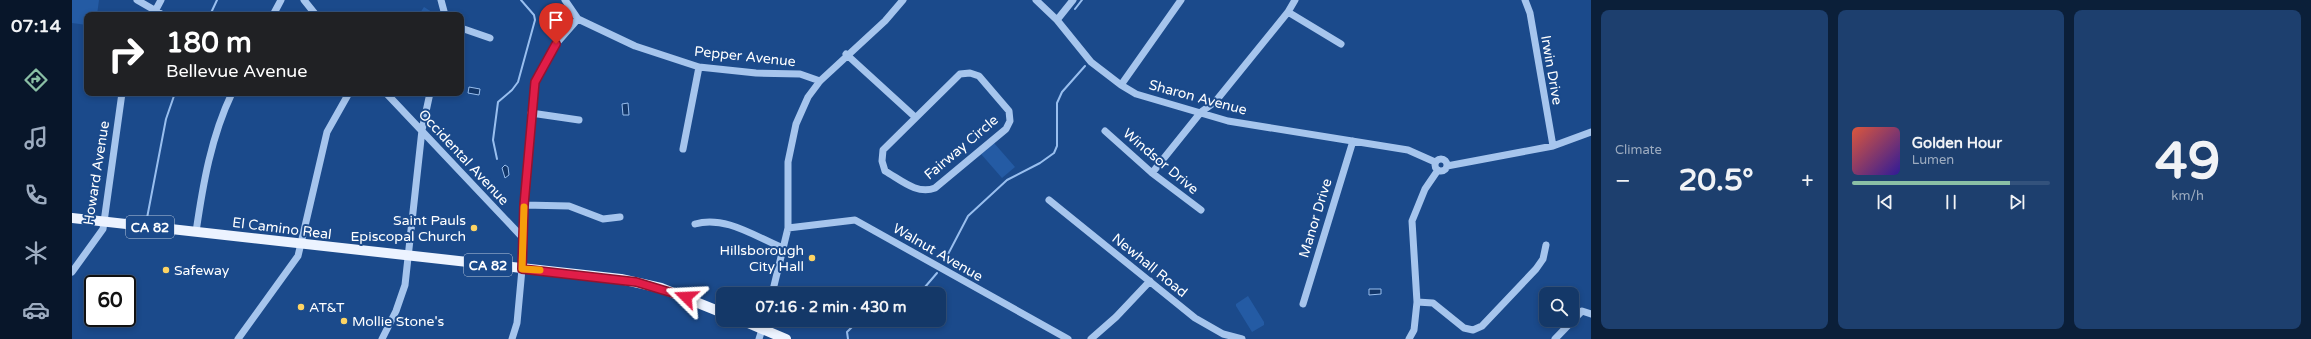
<!DOCTYPE html>
<html lang="en">
<head>
<meta charset="utf-8">
<style>
	body { margin:0; font-family:"Varela Round",sans-serif; background:#1d3f6e; color:#f1f3f6; height:100vh; display:flex; flex-direction:column; font-size:15px; white-space:nowrap }
	* { box-sizing:border-box; margin:0 }
	p { font-size:13px; color:#9dacc0 }
	.icon { flex:none; width:22px; height:22px; fill:none; stroke:currentColor; stroke-width:2; stroke-linecap:round; stroke-linejoin:round }
	.map { position:relative; flex:1; overflow:hidden }
	.side { display:flex; flex-direction:column; gap:10px; padding:10px; background:#0b1f39; width:720px }
	.side>* { flex:none }
	.hud { position:absolute; left:12px; top:12px; width:380px; height:84px; border-radius:8px; box-shadow:0 2px 6px #0003,0 0 0 1px #33527c; background:#202124; color:#fff; overflow:hidden }
	.controls { position:absolute; left:1467px; top:287px; display:grid; gap:8px }
	.controls a { display:grid; place-items:center; width:40px; height:40px; border-radius:8px; background:#143868; box-shadow:0 2px 6px #0003,0 0 0 1px #33527c; font-size:20px }
	.speed { position:absolute; left:12px; top:275px; display:flex; gap:8px; font-size:20px; font-weight:700; text-align:center }
	.speed>* { display:grid; place-content:center; width:52px; height:52px; border-radius:50%; background:#143868; box-shadow:0 2px 6px #0003,0 0 0 1px #33527c; line-height:1 }
	.speed .limit { border:2px solid #111; border-radius:6px; background:#fff; color:#111 }
	.pin { position:absolute; display:grid; place-items:center; width:34px; height:34px; color:#fff; margin:-41px -17px; border-radius:50% 50% 50% 0; rotate:-45deg; box-shadow:0 0 4px #0007 }
	.pin .icon { rotate:45deg }
	.me { position:absolute; width:44px; margin:-22px; rotate:291deg; stroke-linejoin:round; filter:drop-shadow(0 0 3px #0008) }
	.turn { display:flex; align-items:center; gap:14px; height:84px; padding:0 16px; font-size:18px }
	.turn .icon { width:52px; height:52px; stroke-width:2.5 }
	.turn b { display:block; font-size:28px; line-height:34px }
	.big { font-size:30px; font-weight:700; line-height:1.1 }
	.side .widget { flex:1; display:flex; flex-direction:column; justify-content:center; gap:6px; min-width:0; padding:0 14px; border-radius:8px; background:#1d3f6e }
	.side .dial { align-items:center; gap:0 }
	.dial b { font-size:52px; line-height:1 }
	.song { display:flex; align-items:center; gap:12px }
	.cover { width:48px; height:48px; border-radius:6px; background:linear-gradient(135deg,hsl(10 70% 55%),hsl(250 70% 35%)) }
	.played { height:4px; border-radius:2px; background:linear-gradient(90deg,#8abfa5 80%,#33527c 80%) }
	.keys { display:flex; justify-content:space-around; direction:ltr }
	.heat { display:flex; justify-content:space-between; align-items:center; font-size:22px; direction:ltr }
	.side .tiles { flex:1; display:grid; gap:10px; grid-template-columns:repeat(3,1fr) }
	.trip { position:absolute; left:644px; top:287px; width:230px; height:40px; border-radius:8px; background:#143868; box-shadow:0 2px 6px #0003,0 0 0 1px #33527c; font-weight:700; line-height:40px; text-align:center }
	main { display:flex; flex:1; min-height:0 }
	.menu { display:flex; flex-direction:column; width:72px; justify-content:space-around; align-items:center; background:#08162a; color:#9dacc0 }
	.menu .icon { width:28px; height:28px }
	.menu .active { color:#8abfa5 }
	.menu b { font-size:18px; color:#f1f3f6 }
	.map>svg:first-child { display:block }
</style>
</head>
<body>
<main>
<nav class="menu">
<b>07:14</b>
<svg class="icon active" aria-label="directions" viewBox="0 0 24 24"><path d="M12 3l9 9-9 9-9-9zM9 14v-3h6M13 9l2 2-2 2"/></svg>
<svg class="icon" aria-label="music" viewBox="0 0 24 24"><path d="M9 18V5l10-2v13"/><circle cx="6" cy="18" r="3"/><circle cx="16" cy="16" r="3"/></svg>
<svg class="icon" aria-label="phone" viewBox="0 0 24 24"><path d="M5 4h4l2 5-3 2q2 4 5 5l2-3 5 2v4C11 20 4 13 5 4z"/></svg>
<svg class="icon" aria-label="climate" viewBox="0 0 24 24"><path d="M12 3v18M4 7l16 10M4 17L20 7"/></svg>
<svg class="icon" aria-label="car" viewBox="0 0 24 24"><path d="M5 17H2v-5l4-1 3-4h7l3 4 3 1v5h-3M9 17h6M6 11h13"/><circle cx="7" cy="17" r="2"/><circle cx="17" cy="17" r="2"/></svg>
</nav>
<div class="map">
<svg width="1519" height="339" viewBox="0 0 1519 339">
	<rect width="100%" height="100%" fill="#1b4a8b"/>
	<path fill="#245ba4" d="M0 0H27L25 15H15V25L0 23Z
		M352 7 363 14 362 15 348 13Z
		M922 143 943 167 930 178 909 154Z
		M1176 296 1192 322V325L1180 332 1164 306V304Z"/>
	<path fill="#123669" stroke="#99bfef" d="M397 87 408 89 407 95 396 93Z
		M556 103 557 115H551L550 104Z
		M433 165 436 167 437 175 433 178 430 168Z
		M1297 289H1309V294L1297 295Z"/>
	<g fill="none" stroke-linecap="round" stroke-linejoin="round">
		<path stroke="#99bfef" stroke-width="2" d="M1003 9 1010 0
			M138 15 145 0
			M425 159 421 140 426 102 440 90 446 82 463 20 462 15 449 0
			M75 218 94 119 103 93
			M873 260 896 216 935 180 968 163 982 153 985 146V103L990 92 1013 66
			M847 294 865 273
			M776 339 775 332 781 326 793 320"/>
		<path stroke="#a6c5ed" stroke-width="7" d="M65 0 91 15
			M232 0 244 15
			M369 0 373 15
			M493 0 506 19 563 46 627 67 684 73 728 74 748 81
			M964 0 985 20 1019 62 1049 85 1064 94 1156 121 1336 150 1363 162
			M1453 0 1458 13 1481 146
			M1216 12 1269 44
			M81 15 89 0
			M201 15 209 0
			M985 20 1001 0
			M389 28 418 38
			M774 54 843 117
			M898 73 907 76 937 111 938 121 934 129 863 188C845 195 829 180 813 171L810 161 811 150 888 74Z
			M1049 85 1109 0
			M314 93 451 238
			M459 113 507 120
			M1033 131 1080 173 1129 210
			M611 149 627 67
			M1363 165a6 6 0 1 1 12 0a6 6 0 1 1-12 0Z
			M1375 166 1481 146 1519 132
			M1080 173 1129 112 1143 102 1216 12 1223 0
			M977 200 1123 318 1151 334 1170 339
			M452 205 497 206 531 219 548 217
			M623 224C653 215 684 237 711 248
			M716 228 783 220 996 339
			M124 232C131 184 139 137 160 93
			M0 272 31 229 50 93
			M700 294 716 228V162L724 124 736 97 748 81 813 21 831 0
			M1345 302 1361 303 1392 328 1401 330 1410 326 1464 269 1471 259 1474 245
			M1231 304 1281 141
			M166 339 226 256 255 132 277 93
			M310 339 324 311 333 285 350 130 358 93
			M440 339 445 323 450 269 452 205 463 82 484 44 506 19
			M687 339 693 320
			M1019 339 1044 317 1078 281
			M1337 339 1342 330 1345 302 1340 221 1353 189 1366 170
			M1483 339 1510 311 1519 314"/>
		<path stroke="#ecf3ff" stroke-width="10" d="M0 218 549 279 589 288 651 313
			M669 320 714 339"/>
	</g>
	<g fill="none" stroke-linecap="round" stroke-linejoin="round">
		<g stroke="#92132f" stroke-width="10">
			<path id="route" d="M484 44 463 82 452 205 450 269 564 282 614 297"/>
		</g>
		<use href="#route" stroke="#e11d48" stroke-width="7"/>
		<path stroke="#f59e0b" stroke-width="7" d="M452 207 450 269 468 270"/>
	</g>
	<g fill="#fed463" stroke="#1b4a8b" stroke-width="1.5">
		<circle cx="402" cy="228" r="4"/>
		<circle cx="740" cy="258" r="4"/>
		<circle cx="94" cy="270" r="4"/>
		<circle cx="229" cy="307" r="4"/>
		<circle cx="272" cy="321" r="4"/>
	</g>
	<g text-anchor="middle" stroke-width="4" stroke-linejoin="round" paint-order="stroke">
		<g fill="#1b4a8b" stroke="#bbc9dc" stroke-width="1">
			<rect x="54" y="216" width="48" height="22" rx="3"/>
			<rect x="392" y="254" width="48" height="22" rx="3"/>
		</g>
		<g font-size="13" font-weight="bold" fill="#fff">
			<text x="78" y="232">CA 82</text>
			<text x="416" y="270">CA 82</text>
		</g>
		<g font-size="14" fill="#fff" stroke="#1b4a8b">
			<text transform="translate(673 56) rotate(6)" y="5">Pepper Avenue</text>
			<text transform="translate(1480 70) rotate(80)" y="5">Irwin Drive</text>
			<text transform="translate(1126 97) rotate(15)" y="5">Sharon Avenue</text>
			<text transform="translate(889 147) rotate(-40)" y="5">Fairway Circle</text>
			<text transform="translate(392 157) rotate(47)" y="5">Occidental Avenue</text>
			<text transform="translate(1089 161) rotate(40)" y="5">Windsor Drive</text>
			<text transform="translate(24 173) rotate(-81)" y="5">Howard Avenue</text>
			<text transform="translate(1243 218) rotate(-73)" y="5">Manor Drive</text>
			<text transform="translate(210 228) rotate(7)" y="5">El Camino Real</text>
			<text transform="translate(866 252) rotate(30)" y="5">Walnut Avenue</text>
			<text transform="translate(1078 265) rotate(39)" y="5">Newhall Road</text>
		</g>
		<g font-size="14" fill="#fff" stroke="#1b4a8b" text-anchor="start">
			<text x="394" y="225" text-anchor="end">Saint Pauls<tspan x="394" dy="16">Episcopal Church</tspan></text>
			<text x="732" y="255" text-anchor="end">Hillsborough<tspan x="732" dy="16">City Hall</tspan></text>
			<text x="102" y="275">Safeway</text>
			<text x="237" y="312">AT&amp;T</text>
			<text x="280" y="326">Mollie Stone's</text>
		</g>
	</g>
</svg>
<div class="controls">
<a><svg class="icon" aria-label="search" viewBox="0 0 24 24"><circle cx="10" cy="10" r="6"/><path d="M15 15l6 6"/></svg></a>
</div>
<div class="speed"><div class="limit">60</div></div>
<div class="pin" style="left:484px;top:44px;background:#d93025"><svg class="icon" aria-label="arrive" viewBox="0 0 24 24"><path d="M6 21V4h12l-3 4 3 4H6"/></svg></div>
<svg class="me" style="left:614px;top:297px" viewBox="-20 -20 40 40"><path d="M0-17L14 15 0 8-14 15z" fill="#e11d48" stroke="#fff" stroke-width="4"/></svg>
<div class="trip">07:16 · 2 min · 430 m</div>
<div class="hud">
<div class="turn"><svg class="icon" aria-label="right" viewBox="0 0 24 24"><path d="M7 20v-9h11M14 6l5 5-5 5"/></svg><div><b>180 m</b>Bellevue Avenue</div></div>
</div>
</div>
<section class="side">
<div class="tiles">
<div class="widget"><p>Climate</p>
<div class="heat"><a>−</a><b class="big">20.5°</b><a>+</a></div>
</div>
<div class="widget">
<div class="song"><i class="cover"></i><div><b>Golden Hour</b><p>Lumen</p></div></div>
<div class="played"></div>
<div class="keys"><svg class="icon" aria-label="previous" viewBox="0 0 24 24"><path d="M18 5L8 12l10 7zM5 5v14"/></svg><svg class="icon" aria-label="pause" viewBox="0 0 24 24"><path d="M8 5v14M16 5v14"/></svg><svg class="icon" aria-label="next" viewBox="0 0 24 24"><path d="M6 5l10 7-10 7zM19 5v14"/></svg></div>
</div>
<div class="widget dial"><b>49</b><p>km/h</p></div>
</div>
</section>
</main>
</body>
</html>
